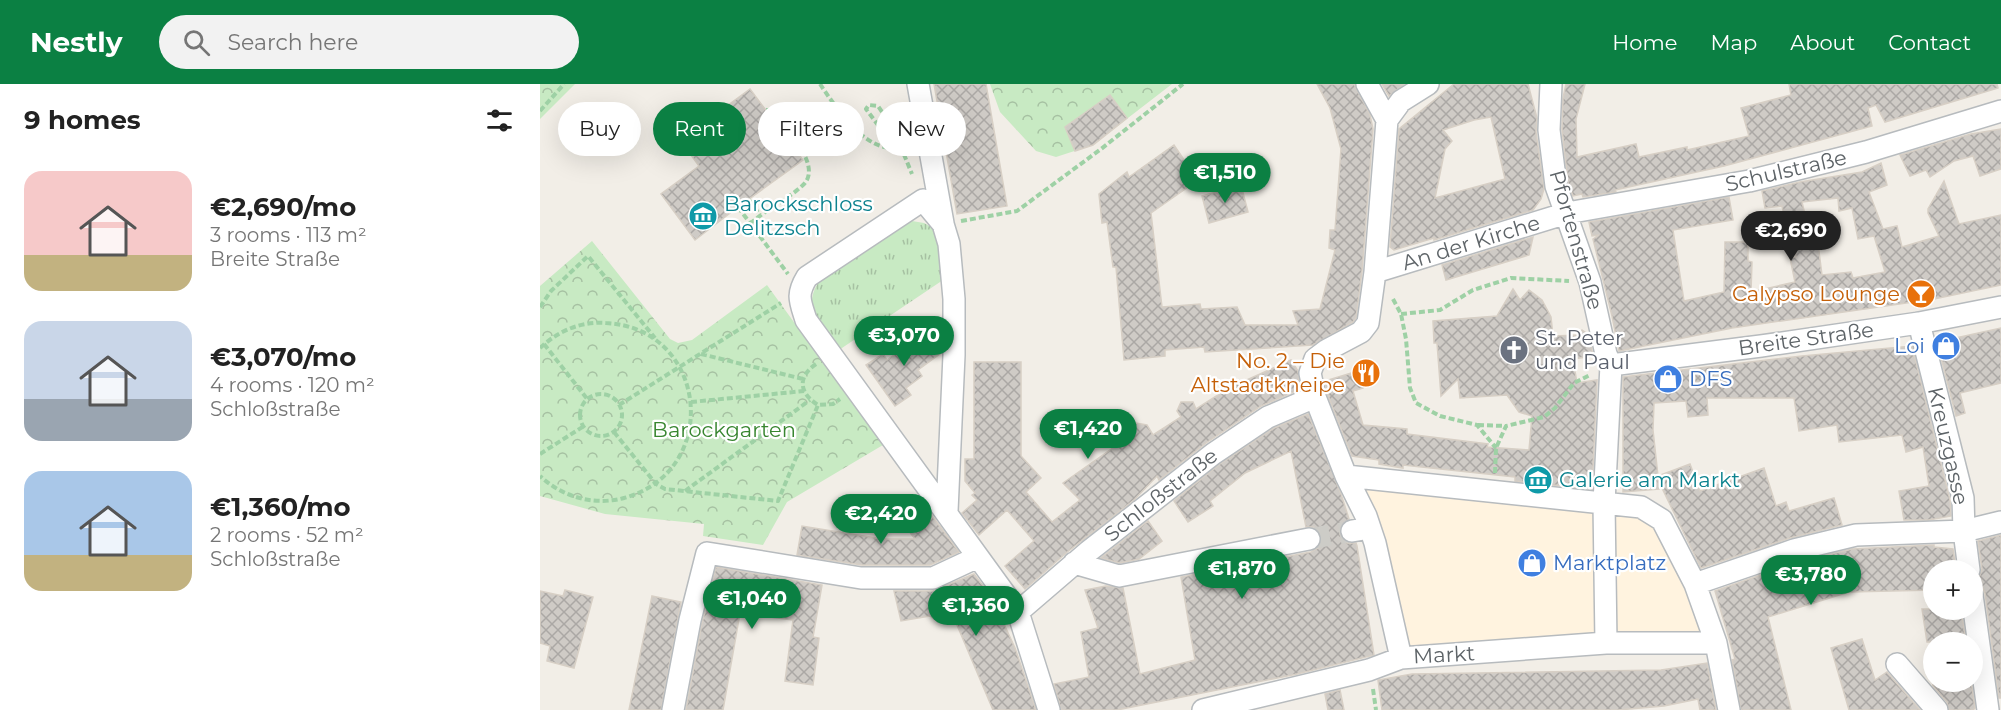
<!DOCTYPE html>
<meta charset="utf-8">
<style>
:root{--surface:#fff;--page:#f2f2f2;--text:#222;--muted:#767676;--accent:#0b8043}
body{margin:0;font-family:Montserrat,sans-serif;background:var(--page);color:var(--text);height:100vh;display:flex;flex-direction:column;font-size:22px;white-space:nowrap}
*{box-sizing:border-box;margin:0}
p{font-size:20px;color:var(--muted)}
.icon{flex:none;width:33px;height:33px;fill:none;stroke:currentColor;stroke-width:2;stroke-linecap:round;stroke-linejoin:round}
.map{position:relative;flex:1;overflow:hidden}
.details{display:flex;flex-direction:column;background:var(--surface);width:540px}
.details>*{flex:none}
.guide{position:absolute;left:18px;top:18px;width:570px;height:54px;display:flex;gap:12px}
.tools{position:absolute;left:1383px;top:476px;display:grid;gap:12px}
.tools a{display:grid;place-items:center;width:60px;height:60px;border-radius:50%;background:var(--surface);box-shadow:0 6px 24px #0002;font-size:30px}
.price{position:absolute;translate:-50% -51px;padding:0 14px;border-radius:21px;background:var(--accent);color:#fff;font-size:20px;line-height:39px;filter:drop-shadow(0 2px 3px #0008)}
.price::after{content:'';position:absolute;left:50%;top:36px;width:18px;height:14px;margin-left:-9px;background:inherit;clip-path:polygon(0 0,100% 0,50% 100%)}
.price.active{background:#222;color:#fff}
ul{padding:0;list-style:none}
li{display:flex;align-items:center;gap:18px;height:150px;padding:0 24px}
li span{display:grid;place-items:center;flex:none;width:168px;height:120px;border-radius:18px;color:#555}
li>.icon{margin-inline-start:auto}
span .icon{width:72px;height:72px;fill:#fffc;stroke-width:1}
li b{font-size:26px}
h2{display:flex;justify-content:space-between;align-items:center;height:72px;padding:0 24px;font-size:26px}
.chip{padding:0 21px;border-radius:27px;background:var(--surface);box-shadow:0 6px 24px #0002;font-size:21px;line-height:54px}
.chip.active{background:var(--accent);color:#fff}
header{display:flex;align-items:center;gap:36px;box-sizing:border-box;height:84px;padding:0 30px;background:var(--accent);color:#fff}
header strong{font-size:28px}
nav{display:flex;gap:33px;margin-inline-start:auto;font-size:21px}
.search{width:420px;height:54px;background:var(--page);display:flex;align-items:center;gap:15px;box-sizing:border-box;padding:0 21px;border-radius:33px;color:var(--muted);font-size:22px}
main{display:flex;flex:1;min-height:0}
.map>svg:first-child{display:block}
</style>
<header>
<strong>Nestly</strong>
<div class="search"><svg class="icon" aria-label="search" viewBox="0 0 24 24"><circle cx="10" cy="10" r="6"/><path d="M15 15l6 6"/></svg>Search here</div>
<nav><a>Home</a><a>Map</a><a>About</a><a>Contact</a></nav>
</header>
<main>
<section class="details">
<h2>9 homes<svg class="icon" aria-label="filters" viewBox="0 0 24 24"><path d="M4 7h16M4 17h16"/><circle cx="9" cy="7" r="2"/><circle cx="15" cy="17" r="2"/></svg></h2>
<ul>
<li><span style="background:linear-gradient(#f6c9c9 70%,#c2b280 0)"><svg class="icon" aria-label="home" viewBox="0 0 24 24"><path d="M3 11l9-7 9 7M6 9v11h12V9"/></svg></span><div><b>€2,690/mo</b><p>3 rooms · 113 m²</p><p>Breite Straße</p></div></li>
<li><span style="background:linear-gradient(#c9d6e8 65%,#9aa5b1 0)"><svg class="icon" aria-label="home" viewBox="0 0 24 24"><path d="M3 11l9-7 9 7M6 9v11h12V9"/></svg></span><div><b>€3,070/mo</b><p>4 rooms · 120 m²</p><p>Schloßstraße</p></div></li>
<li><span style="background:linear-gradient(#a9c7e8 70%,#c2b280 0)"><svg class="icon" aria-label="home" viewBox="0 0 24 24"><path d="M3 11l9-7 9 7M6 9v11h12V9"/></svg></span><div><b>€1,360/mo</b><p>2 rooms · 52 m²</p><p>Schloßstraße</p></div></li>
</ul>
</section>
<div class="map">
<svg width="1461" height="626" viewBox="0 0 1461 626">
<defs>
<pattern id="grass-tufts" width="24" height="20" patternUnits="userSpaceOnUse" patternTransform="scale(1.5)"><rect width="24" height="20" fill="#c8eac3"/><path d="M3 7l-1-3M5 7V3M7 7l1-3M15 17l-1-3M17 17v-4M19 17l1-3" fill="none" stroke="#a6c1a2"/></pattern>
<pattern id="forest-crowns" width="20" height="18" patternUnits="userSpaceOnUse" patternTransform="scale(1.5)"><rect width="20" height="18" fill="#c8eac3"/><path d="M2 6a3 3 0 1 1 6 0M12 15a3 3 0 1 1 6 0" fill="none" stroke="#a6c1a2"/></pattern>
<pattern id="building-cross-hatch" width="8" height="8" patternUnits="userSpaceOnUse" patternTransform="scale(1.5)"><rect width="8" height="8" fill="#cfcbc6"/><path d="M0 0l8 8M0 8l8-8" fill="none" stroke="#aba8a5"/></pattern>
</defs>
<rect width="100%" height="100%" fill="#f2eee7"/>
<path fill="#fff3df" d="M806,392L1122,436L1176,559L861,574Z"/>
<path fill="url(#grass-tufts)" d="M372,137L384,139L395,145L406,194L299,266C283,244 261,226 278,199L360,141Z"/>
<path fill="url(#forest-crowns)" d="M0,0H35L0,35Z
M450,0H632L553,61L516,73L496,67L460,28Z
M52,157L130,255L138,259L152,256L227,201L343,361L247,418L223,461L163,452L164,440L65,430L0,412V202Z"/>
<path fill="url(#building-cross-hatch)" stroke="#d7cfc5" stroke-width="1.5" fill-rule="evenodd" d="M394,0H446L467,122L417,130Z
M777,0H814L830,31L833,45L822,187L816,234L813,238L773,261L665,268L664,263L625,266V272L584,276L576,183H573L567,138L562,139L559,110L587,88L589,93L634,61L658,96L611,129L622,223L660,220L661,225L697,223L705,241H758L753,227L780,225L795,166L789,164L790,146H795L801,65L790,24Z
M842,0H864L849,12Z
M914,0H988L997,34L996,48L1004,105L1001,115L993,126L894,156V154L854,166L850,163L859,45ZM951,33L965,95L895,114L905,65L912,57L903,46L934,36Z
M1026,0H1045L1036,35L1037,73L1096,60L1099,73L1147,63V66L1209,52L1201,24L1251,11L1249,0H1457L1458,4L1345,38L1336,21L1328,24L1332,42L1184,82L1075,106L1076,108L1043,113L1042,110L1033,112L1028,99L1022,45L1023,14Z
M210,5L263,76L198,123L155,156L121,110L159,82L148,67L162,57L173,71L203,51L183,25Z
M570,11L587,34L553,61L535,67L525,43Z
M1461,45V85L1440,92L1433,72L1414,77L1390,93L1386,86L1370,92L1360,71L1431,50Z
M1341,79L1347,101L1329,108L1343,145L1357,142L1362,163L1399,152L1388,129V125L1404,97L1419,140L1461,131V201L1394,215L1192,244L1079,267L1072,232L1053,155L1059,151L1052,152L1049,138L1189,113L1193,136L1133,146L1144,217L1184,208L1185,158H1208V177L1212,178L1211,208L1255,198L1250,174L1256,173L1250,139L1246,140L1242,122L1225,124L1222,107L1260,98L1322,88ZM1298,114L1299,127L1312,124L1318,155L1334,152L1345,188L1313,194L1311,188L1282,191L1277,152H1270L1262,118Z
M701,101L708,128L669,139L662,112Z
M993,153L989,171L906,196L902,181Z
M973,205L980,216L989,206L1002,216L1011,233L1013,252L1039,251L1042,246L1049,251L1053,272L1033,275L1037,299L1057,296L1052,405L975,397V393L863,381V384L839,380V376L812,372L787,309L785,297L818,287L823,304L813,307L823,341L867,345V350L948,360L947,363L989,366L992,332L979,328L967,311L920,314L918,295L901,312L897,259H894L893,237L957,232Z
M1461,244V299L1420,309L1425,329L1416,332L1397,258Z
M383,250L388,257L395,252L401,261V269L378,286L382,292L366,304L371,311L355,322L326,281L343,270L347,276Z
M1372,262L1410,416L1411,432L1389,436H1364L1359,407L1389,402L1383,363L1366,368L1362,351L1299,358L1297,341L1259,347L1254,314H1167L1168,331L1148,333L1146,317L1114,319L1113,346L1118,392L1150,380L1160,407L1224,384L1236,422L1246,418L1249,427L1294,414L1302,441L1250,454L1161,484L1118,396L1119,405L1083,408V293L1262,272Z
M751,276L758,287L760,305L721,322L666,359L619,396L617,392L594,416L526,469L485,505L465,482L494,457L467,426L439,451L422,429L437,416L432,411L435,409L425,397V375H434V278H481V372L501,394L486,408L512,438L540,416L523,399L577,361L572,353L578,336L607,341L613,351L641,333L637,327L641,318H653L656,325L689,304Z
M768,330L801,410L809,435L800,442V450L802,455L807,459H816L817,462L834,571L757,590L577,626H521L514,600L549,593L541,548L558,544L545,506L566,502L583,504L600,590L655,576L641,493L771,468L778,464L781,459V452L779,447L774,443H766L751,367L705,389L670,417L673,422L648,438L634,417L680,380L734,344Z
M384,421L419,468L390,481H322L257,471L262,442L342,455H375L362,438Z
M608,437L622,457L599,475L580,479L561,474Z
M1461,451V614H1459L1445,509L1442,503L1432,498L1440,491L1442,485L1438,457Z
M1394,461V463L1413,465L1416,486H1394V506L1309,508L1228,533L1251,626H1201L1192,576L1195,575L1175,507L1258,478L1312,465Z
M176,483L282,501L273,553L279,554L273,601L245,597L253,536L200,529L183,626H146L162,539Z
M434,490L452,514L475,564L496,626H453L414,534L398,538L390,532L361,537L354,507H393Z
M25,506L53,513L34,584L7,577L10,562L0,559V507L23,512Z
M112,512L141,518L121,626H89Z
M1382,525H1421L1426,558H1387Z
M1322,555L1335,596L1347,588L1380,626H1309L1291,564Z
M1167,579L1176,626H1160L1158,615L1124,622L1078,626H842L838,596L872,590L1121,586Z
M1392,597H1431L1435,624L1433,626H1409L1407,618L1393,602Z
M800,606L804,626H788L785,610Z"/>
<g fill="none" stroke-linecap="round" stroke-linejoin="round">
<path stroke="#cdccc7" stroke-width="21" stroke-dasharray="21 10" stroke-linecap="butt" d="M769,455L812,447"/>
<g stroke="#b7bbbe" stroke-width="24">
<path id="minor" d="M378,0L403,139
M827,0L847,36L835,188L828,239L821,248L787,266L775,275L770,289L775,313L806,392L826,432L835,459L861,574
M1011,0L1009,46L1016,102L1050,198L1066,270L1071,281L1064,419L1066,559
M847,36L861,17L888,0
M835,188L1027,129L1209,97L1326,68L1461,27
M1379,239L1423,414L1424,447L1429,486
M1071,281L1221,262L1379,239L1461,223
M806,392L1101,423L1122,436L1155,500L1176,559L1189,626
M407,427L414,271V215L409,160L403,140L383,116L267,193C256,211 260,217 266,236L478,528L509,626
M812,447L830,444
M534,479L579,492L769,455
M1155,500L1254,466L1316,451L1424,447L1461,438
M1432,511L1448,626
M478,528L549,467L673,370L728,333L775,313
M1357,580L1397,626
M133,626L150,536L167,469L321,494H393L438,473
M663,626L829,586L861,574L1066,559H1176"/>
</g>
<path stroke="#9ed1a5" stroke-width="4" stroke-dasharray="6 3" stroke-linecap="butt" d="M280,0C295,22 321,62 350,64L353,61L326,25L329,21L338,22L353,44L372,90
M0,27L24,0
M209,116L220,131
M198,123L248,190
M421,137L477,127L561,65L643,0
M210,140C226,125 249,115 264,100C283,80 242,40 228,26H226
M853,215L861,230L866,255L870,304L876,319L900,332L937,341L956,364
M0,223L11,207L48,172L115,254
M861,230L900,226L933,206L971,194L1029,197
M4,260L48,316
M0,264C18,247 41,237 66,239C168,244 183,387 84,414C54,422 22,413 0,392
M161,270L263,295
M276,280C257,293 259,309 278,321L293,320L300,315
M40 331a21 21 0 1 1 42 0a21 21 0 1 1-42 0Z
M151,318L264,307
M79,321L241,219
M938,341L966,342
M74,348L116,400L125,405L238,417L278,321
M0,370L44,342
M955,389L956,364L966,342L1004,333L1015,324L1034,299L1050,291
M145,407L270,316
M833,605L836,626"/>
<use href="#minor" stroke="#fff" stroke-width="21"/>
</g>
<defs>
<g id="museum-disc" transform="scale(1.5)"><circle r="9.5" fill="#0f9aa8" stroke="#fff"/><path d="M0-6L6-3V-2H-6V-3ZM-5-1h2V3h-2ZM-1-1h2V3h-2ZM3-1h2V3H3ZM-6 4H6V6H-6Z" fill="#fff"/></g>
<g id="bar-disc" transform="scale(1.5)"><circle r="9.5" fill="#e8710a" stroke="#fff"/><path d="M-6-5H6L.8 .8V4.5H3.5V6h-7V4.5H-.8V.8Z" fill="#fff"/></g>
<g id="shop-disc" transform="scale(1.5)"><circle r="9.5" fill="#3f7fe0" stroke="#fff"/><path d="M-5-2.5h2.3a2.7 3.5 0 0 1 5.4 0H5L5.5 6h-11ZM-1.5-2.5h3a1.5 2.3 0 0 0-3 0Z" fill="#fff"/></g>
<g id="church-disc" transform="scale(1.5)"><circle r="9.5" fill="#6b7280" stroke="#fff"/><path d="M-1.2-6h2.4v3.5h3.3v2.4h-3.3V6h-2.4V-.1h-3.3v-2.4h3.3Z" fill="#fff"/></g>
<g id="restaurant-disc" transform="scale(1.5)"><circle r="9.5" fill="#e8710a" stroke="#fff"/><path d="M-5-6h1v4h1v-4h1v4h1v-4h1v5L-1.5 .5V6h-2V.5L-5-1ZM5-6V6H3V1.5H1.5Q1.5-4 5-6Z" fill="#fff"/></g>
</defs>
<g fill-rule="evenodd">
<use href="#museum-disc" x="163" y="132"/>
<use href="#bar-disc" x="1381" y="210"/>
<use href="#shop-disc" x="1406" y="262"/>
<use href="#church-disc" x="974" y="266"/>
<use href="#restaurant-disc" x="826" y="289"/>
<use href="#shop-disc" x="1128" y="295"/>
<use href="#museum-disc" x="998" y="396"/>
<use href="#shop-disc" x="992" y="479"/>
</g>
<g text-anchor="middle" stroke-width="4.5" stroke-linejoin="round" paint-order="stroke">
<g font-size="21" fill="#5e6468" stroke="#fff">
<text transform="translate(1246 87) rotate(-13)" y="7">Schulstraße</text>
<text transform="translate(1036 156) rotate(74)" y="7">Pfortenstraße</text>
<text transform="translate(931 159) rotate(-17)" y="7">An der Kirche</text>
<text transform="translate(1266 255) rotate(-8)" y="7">Breite Straße</text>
<text transform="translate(1408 362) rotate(77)" y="7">Kreuzgasse</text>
<text transform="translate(621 411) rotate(-38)" y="7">Schloßstraße</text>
<text transform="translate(904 571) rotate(-3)" y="7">Markt</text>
</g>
<g font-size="21" fill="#0d838f" stroke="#fff" text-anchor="start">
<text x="184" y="127">Barockschloss<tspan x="184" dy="24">Delitzsch</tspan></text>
<text x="1019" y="403">Galerie am Markt</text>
</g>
<g font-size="21" fill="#c56008" stroke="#fff" text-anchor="end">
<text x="1360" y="217">Calypso Lounge</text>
<text x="805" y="284">No. 2 – Die<tspan x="805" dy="24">Altstadtkneipe</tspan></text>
</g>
<g font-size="21" fill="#5b616d" stroke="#fff" text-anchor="start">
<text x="995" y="261">St. Peter<tspan x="995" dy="24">und Paul</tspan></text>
</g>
<g font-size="21" fill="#366cbe" stroke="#fff" text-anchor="start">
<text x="1385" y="269" text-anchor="end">Loi</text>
<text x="1149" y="302">DFS</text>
<text x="1013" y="486">Marktplatz</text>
</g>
<g font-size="21" fill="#388630" stroke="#fff">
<text x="184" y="353">Barockgarten</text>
</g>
</g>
</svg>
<div class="tools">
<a>+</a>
<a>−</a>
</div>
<b class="price" style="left:685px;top:120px">€1,510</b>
<b class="price active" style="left:1251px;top:178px">€2,690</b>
<b class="price" style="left:364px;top:283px">€3,070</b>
<b class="price" style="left:548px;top:376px">€1,420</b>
<b class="price" style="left:341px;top:461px">€2,420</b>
<b class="price" style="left:702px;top:516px">€1,870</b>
<b class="price" style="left:1271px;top:522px">€3,780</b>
<b class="price" style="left:212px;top:546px">€1,040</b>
<b class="price" style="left:436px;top:553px">€1,360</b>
<div class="guide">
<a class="chip">Buy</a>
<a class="chip active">Rent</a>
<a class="chip">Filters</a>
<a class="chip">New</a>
</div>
</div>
</main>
